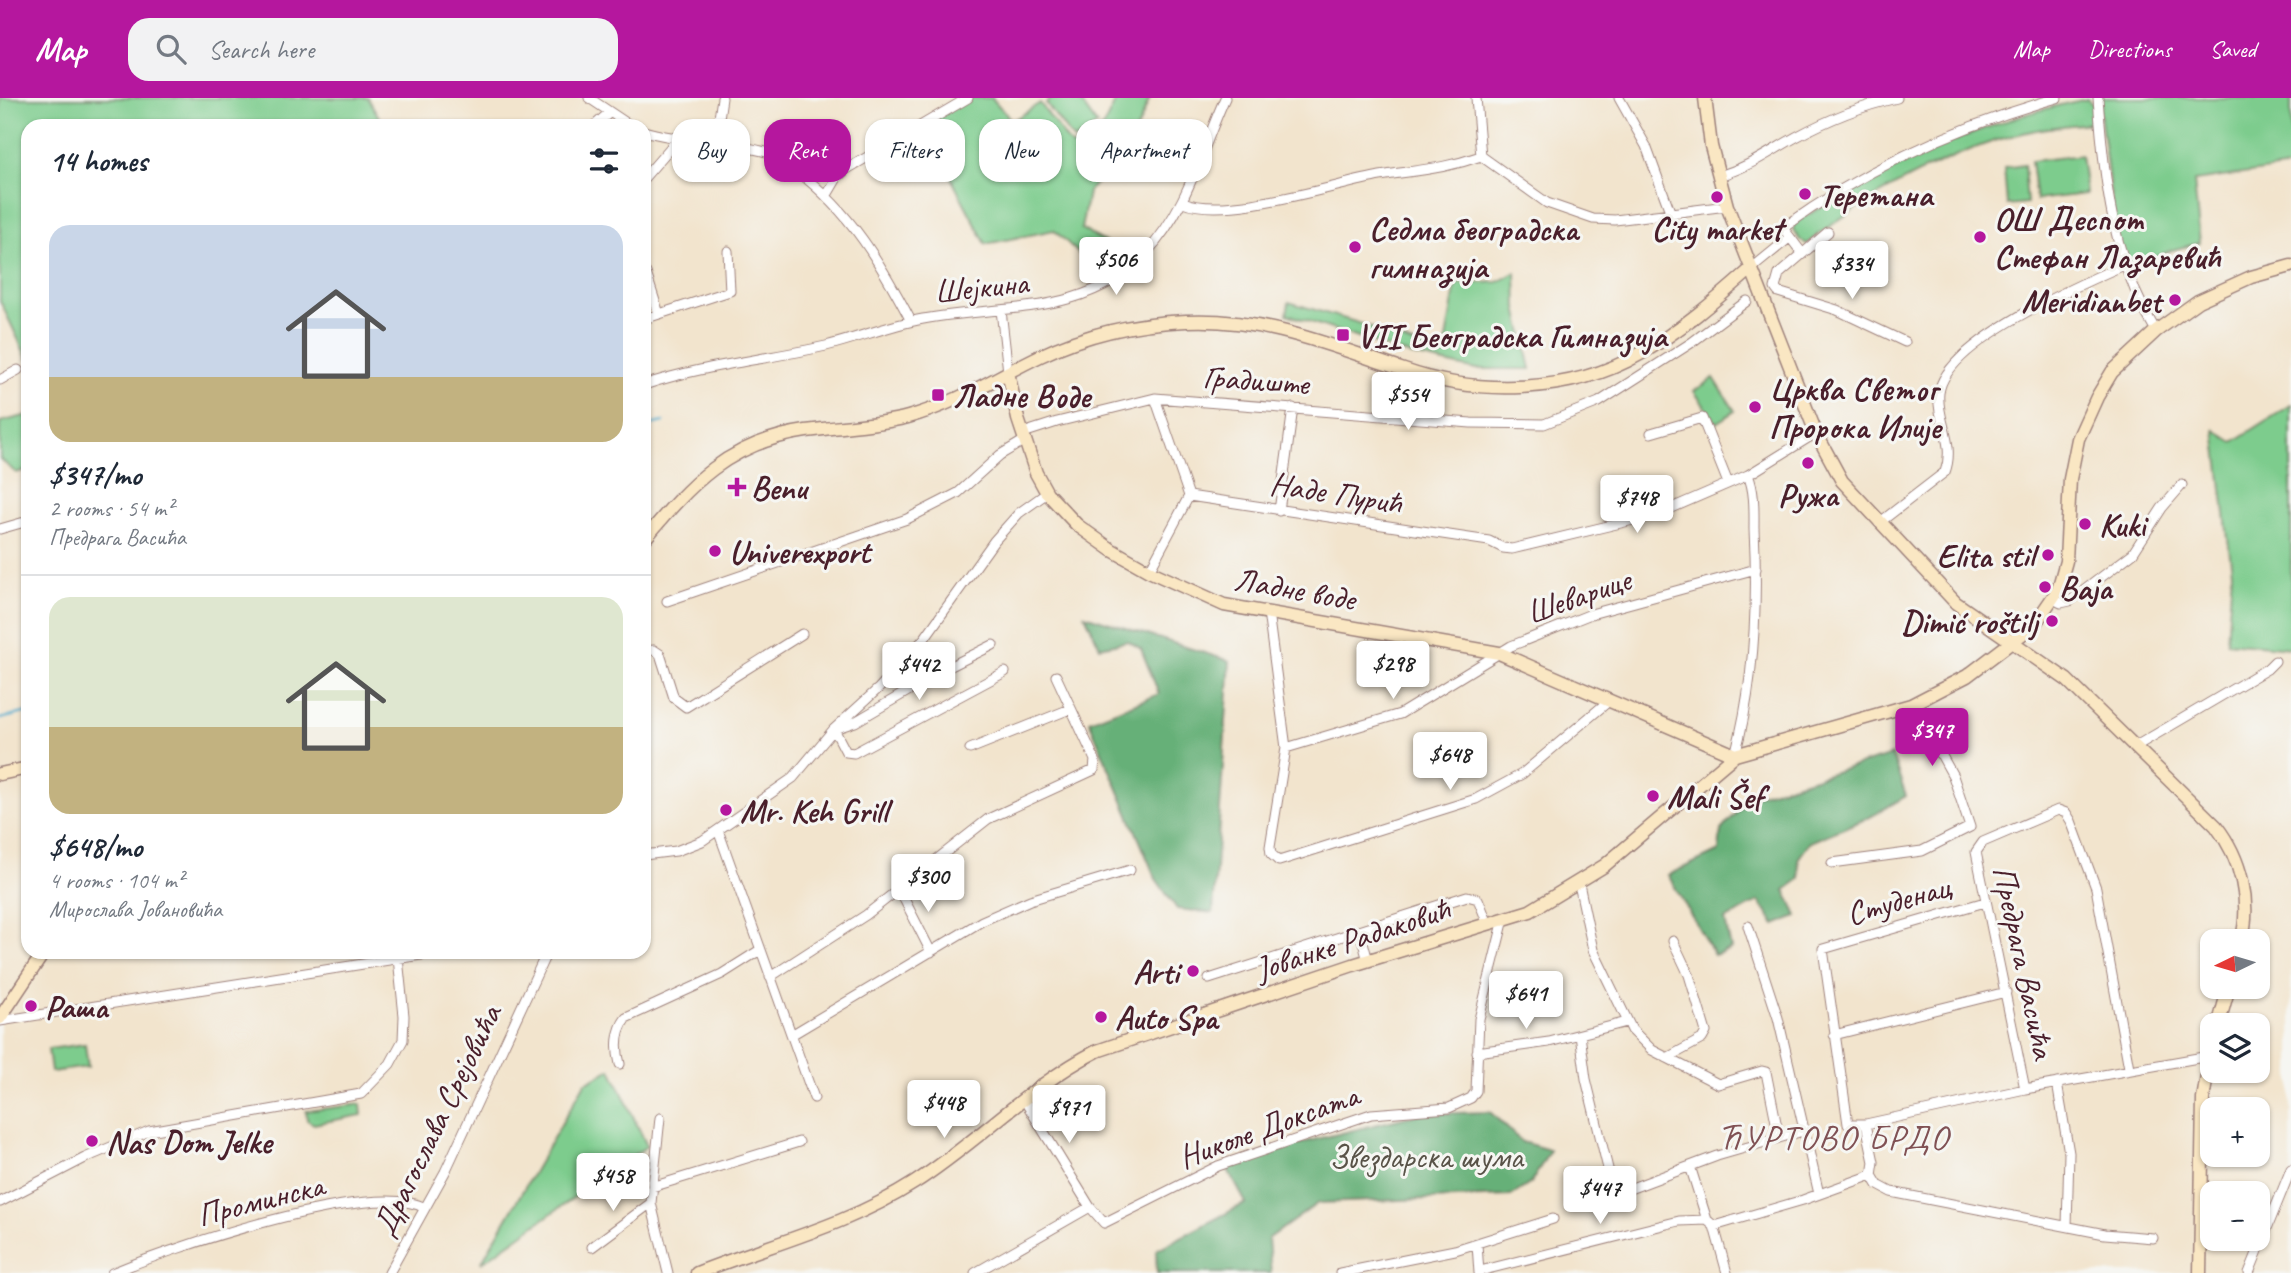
<!DOCTYPE html>
<meta charset="utf-8">
<style>
:root{--surface:#fff;--page:#f2f2f3;--text:#1f2937;--muted:#747a83;--line:#e0e1e3;--accent:#b5179e}
body{margin:0;font-family:Caveat,sans-serif;background:var(--page);color:var(--text);height:100vh;display:flex;flex-direction:column;font-size:26px;white-space:nowrap}
*{box-sizing:border-box;margin:0}
p{font-size:23px;color:var(--muted)}
.icon{flex:none;width:38px;height:38px;fill:none;stroke:currentColor;stroke-width:2;stroke-linecap:round;stroke-linejoin:round}
.map{position:relative;flex:1;overflow:hidden}
.sheet{position:absolute;left:21px;top:21px;width:630px;height:840px;display:flex;flex-direction:column;background:var(--surface);border-radius:21px;box-shadow:0 2px 5px #0004}
.sheet>*{flex:none}
.banner{position:absolute;left:672px;top:21px;width:665px;height:63px;display:flex;gap:14px}
.needle{width:46px;rotate:265deg}
.fabs{position:absolute;left:2200px;top:831px;display:grid;gap:14px}
.fabs a{display:grid;place-items:center;width:70px;height:70px;border-radius:14px;background:var(--surface);box-shadow:0 2px 5px #0004;font-size:35px}
.price{position:absolute;translate:-50% -60px;padding:0 16px;border-radius:7px;background:#fff;color:#222;font-size:23px;line-height:46px;filter:drop-shadow(0 2px 4px #0008)}
.price::after{content:'';position:absolute;left:50%;top:42px;width:21px;height:16px;margin-left:-10px;background:inherit;clip-path:polygon(0 0,100% 0,50% 100%)}
.price.active{background:var(--accent);color:#fff}
ul{padding:0;list-style:none}
li{display:grid;align-content:center;gap:14px;height:371px;padding:0 28px}
li+li{border-top:2px solid var(--line)}
li span{display:grid;place-items:center;height:217px;border-radius:21px;color:#555}
li>.icon{margin-inline-start:auto}
span .icon{width:126px;height:126px;fill:#fffc;stroke-width:1}
li b{font-size:30px}
h2{display:flex;justify-content:space-between;align-items:center;height:84px;padding:0 28px;font-size:30px}
.chip{padding:0 24px;border-radius:21px;background:var(--surface);box-shadow:0 2px 5px #0004;font-size:24px;line-height:63px}
.chip.active{background:var(--accent);color:#fff}
header{display:flex;align-items:center;gap:42px;box-sizing:border-box;height:98px;padding:0 35px;background:var(--accent);color:#fff}
header strong{font-size:33px}
nav{display:flex;gap:38px;margin-inline-start:auto;font-size:24px}
.search{width:490px;height:63px;background:var(--page);display:flex;align-items:center;gap:18px;box-sizing:border-box;padding:0 24px;border-radius:21px;color:var(--muted);font-size:26px}
.map>svg:first-child{display:block}
</style>
<header>
<strong>Map</strong>
<div class="search"><svg class="icon" aria-label="search" viewBox="0 0 24 24"><circle cx="10" cy="10" r="6"/><path d="M15 15l6 6"/></svg>Search here</div>
<nav><a>Map</a><a>Directions</a><a>Saved</a></nav>
</header>
<div class="map">
<svg width="2291" height="1175" viewBox="0 0 2291 1175">
<rect width="100%" height="100%" fill="#f6f6f2"/>
<filter id="ink" filterUnits="userSpaceOnUse"><feTurbulence type="fractalNoise" baseFrequency=".0143" numOctaves="2"/><feDisplacementMap in="SourceGraphic" scale="14" xChannelSelector="R" yChannelSelector="G"/><feConvolveMatrix kernelMatrix="1 2 1 2 8 2 1 2 1" color-interpolation-filters="sRGB"/></filter>
<filter id="wash" filterUnits="userSpaceOnUse"><feTurbulence type="fractalNoise" baseFrequency=".00686" numOctaves="4" result="noise"/><feDisplacementMap in="SourceGraphic" scale="28" xChannelSelector="R" yChannelSelector="G"/><feGaussianBlur stdDeviation="1.57" result="paint"/><feColorMatrix in="noise" values="0 0 0 0 0 0 0 0 0 0 0 0 0 0 0 0 0 1.4 0 .05"/><feComposite in="paint" operator="in"/></filter>
<g filter="url(#wash)">
<rect width="100%" height="100%" fill="#f2e4cd"/>
<path fill="#7dcc8d" stroke="#64765c" stroke-width="2" d="M0,0H368L384,28H28V262L0,203Z
M968,0H992L1012,23L1040,5L1072,49L1103,29L1117,0H1150L1130,48L1088,94L1081,131L1139,163L1110,185L1054,132L986,146L923,27Z
M1053,0H1078L1097,27L1074,43L1046,5Z
M2098,0H2291V69L2194,83L2200,145L2172,152L2126,172L2116,138Z
M2087,1L2095,9L2096,21L2092,25C2069,27 2046,29 2023,35C1955,51 1861,101 1807,146L1800,142L1793,131L1795,124C1888,71 1981,22 2087,1Z
M2081,57L2086,96L2036,102L2031,63Z
M2024,67L2027,105L2007,107L2004,70Z
M1516,174L1517,210L1531,271H1472L1409,257L1287,216L1289,204L1362,226L1443,258L1456,186L1498,184Z
M1714,280L1735,313L1716,325L1694,293Z
M2291,307V550L2227,544L2232,474L2215,332L2233,344Z
M28,317V372L16,375L0,361V324Z
M85,946L88,969L51,974L48,951Z
M611,971L647,1048L481,1165L585,985Z
M361,1006L362,1017L314,1026L307,1022L306,1013Z"/>
<path fill="#66b078" stroke="#586852" stroke-width="2" d="M1085,517L1230,563L1213,815L1177,811L1156,781L1089,623L1159,596L1141,551L1128,543L1100,549Z
M1892,657L1906,698L1870,719L1810,744L1798,761L1800,781L1785,792L1797,818L1775,827L1759,803L1725,822L1731,851L1714,857L1668,777L1719,753L1721,732L1751,699Z
M1490,1014L1522,1044L1550,1052L1531,1085L1511,1098L1318,1105L1268,1141L1271,1175H1157L1156,1152L1246,1105L1227,1070L1305,1044L1419,1016Z"/>
<g fill="none" stroke-linecap="round" stroke-linejoin="round">
<path stroke="#4faccd" stroke-width="2.5" d="M644,328L664,324
M0,621L28,614"/>
</g>
</g>
<g filter="url(#ink)">
<g fill="none" stroke-linecap="round" stroke-linejoin="round">
<g stroke="#9e827c" stroke-width="11">
<path id="street" d="M589,0L631,28
M1476,0L1481,58
M1619,0L1646,48L1671,116
M2098,0C2104,82 2112,161 2156,233
M594,28L609,15
M644,33C685,45 726,43 766,54C778,58 789,67 798,74C851,114 881,166 911,223
M715,47L722,0
M1481,58L1547,105L1593,121L1615,122L1727,108
M1718,78C1748,70 1769,54 1796,39C1829,21 1861,8 1897,0
M644,80L677,42
M827,97L837,80L847,71L968,0
M1183,104C1226,122 1332,87 1380,78C1418,72 1444,71 1481,58
M1828,134L1779,176L1775,190L1778,194L1837,212L1905,244
M1802,155L1783,130C1867,69 1958,28 2057,0
M1751,171L1789,140
M646,175L659,216
M1001,212L1008,274
M644,221L730,193L728,153
M0,282L18,272
M644,287C703,267 765,262 826,248C858,240 890,227 923,221C1002,206 1086,220 1146,155C1187,112 1201,53 1225,0
M1023,335L1057,324L1155,300L1471,325L1544,326L1599,304L1691,245L1747,203
M1651,335L1702,320L1728,385
M1189,398L1489,443L1503,450L1512,451L1658,416L1748,377L1816,335
M1279,413L1293,310
M1879,425L1945,374C1956,345 1936,321 1939,295C1945,245 2080,186 2124,167
M0,431L28,423
M1149,473L1189,398L1155,300
M2053,501L2061,505L2070,503L2133,455L2162,410L2182,387
M667,503L907,421L958,395L1000,357L1025,342
M1268,514L1286,650L1270,749L1271,756L1279,763L1476,701L1522,676L1610,602
M993,547L949,569L855,624L834,631L846,654L854,655L1005,574
M644,553L654,552L660,556L674,600L686,609L802,536
M2136,648L2267,571L2275,563
M1286,650L1400,616L1511,548L1591,516L1756,471
M970,651L1070,611
M1735,657C1755,583 1758,507 1754,431C1754,414 1755,393 1748,377
M718,732L814,1000
M644,757L676,753L702,743L793,680L834,631L879,590L924,541L994,443L1019,415L1047,395
M1832,765L1922,753L1970,729L1953,678L1942,658L1927,644L1911,607
M1579,786L1593,852L1632,932L1652,952L1718,986L1762,973L1766,974L1779,1039
M899,791L931,854
M1985,804L1823,851L1848,1026H1866L2025,991L2209,958
M1748,828L1778,920L1819,1096
M1360,833L1368,863
M770,879L866,817L988,721L1094,672L1095,662L1056,578
M1209,881L1467,798L1478,801L1488,826
M0,923L440,854
M793,936L982,823L1030,802L1130,772
M1580,937L1586,981L1612,1087
M1834,937L2006,894
M1477,954L1549,944L1627,924
M1667,960L1702,941L1706,934L1689,877L1673,843
M620,966C616,951 616,933 626,920L722,876L760,852
M2057,985L2069,1055L2067,1128
M2025,991L1976,754L1983,744L2058,712L2066,715L2071,723L2096,790L2129,970
M1023,1000L1090,1109
M660,1020L651,1105L668,1175
M1866,1026L1874,1064L1872,1077
M1690,1068L1707,1122
M1872,1077L1878,1087L1891,1094L2105,1136L2153,1140
M652,1089L799,1044
M1616,1096L1717,1058L1803,1033
M0,1104L85,1060L149,1033L361,996L390,966L403,942L404,918L398,860
M1714,1128L1803,1102L1872,1077
M1714,1128L1727,1175
M1477,1146L1479,1175
M592,1149L651,1105
M1480,1173L1679,1123L1707,1122L1714,1128
M112,1175C168,1151 373,1081 425,1110
M389,1175L445,1074L547,854
M975,1175L1090,1109L1104,1125L1218,1068L1371,1016L1449,1010L1471,1000L1476,993L1479,921L1504,821
M1340,1175L1455,1152L1553,1121
M2249,1175L2291,1071"/>
</g>
<g stroke="#9e827c" stroke-width="15">
<path id="secondary" d="M1705,0L1711,48L1727,108L1816,335L1842,383L1956,505L2067,582L2216,728C2241,760 2252,804 2241,844
M1008,274L1018,321L1036,375L1047,395L1077,427L1112,452L1149,473L1224,507L1499,555L1735,657
M644,442C690,386 729,344 806,333C840,328 874,328 908,319C956,306 996,279 1040,258C1086,236 1136,225 1186,223C1264,219 1332,248 1404,272C1478,298 1571,296 1640,256C1680,233 1716,202 1751,171
M0,676L28,670
M0,920L44,854
M2218,928L2229,889
M697,1175C770,1146 847,1128 914,1085C978,1044 1029,988 1097,953L1353,867L1530,813L1604,768L1735,657L1911,607L1967,578L2034,527L2058,492L2066,463L2070,381L2078,341L2097,299L2112,274L2156,233L2198,203L2251,179L2291,168
M2200,1175L2203,1001L2212,948"/>
</g>
<use href="#street" stroke="#fff" stroke-width="9"/>
<use href="#secondary" stroke="#fae7c3" stroke-width="12"/>
</g>
</g>
<g fill="#b5179e" stroke="#f6f6f2" stroke-width="2.5">
<circle cx="1805" cy="96" r="7"/>
<circle cx="1717" cy="99" r="7"/>
<circle cx="1980" cy="139" r="7"/>
<circle cx="1355" cy="149" r="7"/>
<circle cx="2175" cy="202" r="7"/>
<rect x="1336" y="230" width="14" height="14" rx="3.5"/>
<rect x="931" y="290" width="14" height="14" rx="3.5"/>
<circle cx="1755" cy="309" r="7"/>
<circle cx="1808" cy="365" r="7"/>
<path d="M733.5 378.5h7v7h7v7h-7v7h-7v-7h-7v-7h7z"/>
<circle cx="2085" cy="426" r="7"/>
<circle cx="715" cy="453" r="7"/>
<circle cx="2048" cy="457" r="7"/>
<circle cx="2045" cy="489" r="7"/>
<circle cx="2052" cy="523" r="7"/>
<circle cx="1653" cy="698" r="7"/>
<circle cx="726" cy="712" r="7"/>
<circle cx="1193" cy="873" r="7"/>
<circle cx="31" cy="908" r="7"/>
<circle cx="1101" cy="919" r="7"/>
<circle cx="92" cy="1043" r="7"/>
</g>
<g text-anchor="middle" stroke-width="6" stroke-linejoin="round" paint-order="stroke">
<g font-size="33" font-weight="bold" fill="#4a1f2b" stroke="#f6f6f2" text-anchor="start">
<text x="1819" y="108">Теретана</text>
<text x="1994" y="132">ОШ Деспот<tspan x="1994" dy="38">Стефан Лазаревић</tspan></text>
<text x="1369" y="142">Седма београдска<tspan x="1369" dy="38">гимназија</tspan></text>
<text x="1717" y="142" text-anchor="middle">City market</text>
<text x="2161" y="214" text-anchor="end">Meridianbet</text>
<text x="1357" y="249">VII Београдска Гимназија</text>
<text x="1769" y="302">Црква Светог<tspan x="1769" dy="38">Пророка Илије</tspan></text>
<text x="952" y="309">Ладне Воде</text>
<text x="751" y="401">Benu</text>
<text x="1808" y="408" text-anchor="middle">Ружа</text>
<text x="2099" y="438">Kuki</text>
<text x="729" y="465">Univerexport</text>
<text x="2034" y="469" text-anchor="end">Elita stil</text>
<text x="2059" y="501">Baja</text>
<text x="2038" y="535" text-anchor="end">Dimić roštilj</text>
<text x="1667" y="710">Mali Šef</text>
<text x="740" y="724">Mr. Keh Grill</text>
<text x="1179" y="885" text-anchor="end">Arti</text>
<text x="45" y="920">Раша</text>
<text x="1115" y="931">Auto Spa</text>
<text x="106" y="1055">Nas Dom Jelke</text>
</g>
<g font-size="33" fill="#4a1f2b" stroke="#f6f6f2">
<text transform="translate(981 188) rotate(-6)" y="12">Шејкина</text>
<text transform="translate(1256 281) rotate(4)" y="12">Градиште</text>
<text transform="translate(1336 394) rotate(9)" y="12">Наде Пурић</text>
<text transform="translate(1295 490) rotate(10)" y="12">Ладне воде</text>
<text transform="translate(1578 497) rotate(-19)" y="12">Шеварице</text>
<text transform="translate(1898 801) rotate(-16)" y="12">Студенац</text>
<text transform="translate(1352 840) rotate(-18)" y="12">Јованке Радаковић</text>
<text transform="translate(2025 864) rotate(78)" y="12">Предрага Васића</text>
<text transform="translate(436 1022) rotate(-64)" y="12">Драгослава Срејовића</text>
<text transform="translate(1268 1027) rotate(-20)" y="12">Николе Доксата</text>
<text transform="translate(260 1101) rotate(-14)" y="12">Проминска</text>
</g>
<g font-size="33" fill="#595348" stroke="#f6f6f2">
<text x="1426" y="1070">Звездарска шума</text>
</g>
<g font-size="35" letter-spacing="2" fill="#805154" stroke="#f6f6f2">
<text x="1833" y="1051">ЋУРТОВО БРДО</text>
</g>
</g>
</svg>
<div class="fabs">
<a><svg class="needle" viewBox="-14 -14 28 28"><path d="M0-13l5 13h-10z" fill="#e53935"/><path d="M0 13l5-13h-10z" fill="#747a83"/></svg></a>
<a><svg class="icon" aria-label="layers" viewBox="0 0 24 24"><path d="M12 4l9 5-9 5-9-5zM3 14l9 5 9-5"/></svg></a>
<a>+</a>
<a>−</a>
</div>
<b class="price" style="left:1116px;top:199px">$506</b>
<b class="price" style="left:1852px;top:203px">$334</b>
<b class="price" style="left:1408px;top:334px">$554</b>
<b class="price" style="left:1637px;top:437px">$748</b>
<b class="price" style="left:1393px;top:603px">$298</b>
<b class="price" style="left:919px;top:604px">$442</b>
<b class="price active" style="left:1932px;top:670px">$347</b>
<b class="price" style="left:1450px;top:694px">$648</b>
<b class="price" style="left:928px;top:816px">$300</b>
<b class="price" style="left:1526px;top:933px">$641</b>
<b class="price" style="left:944px;top:1042px">$448</b>
<b class="price" style="left:1069px;top:1047px">$971</b>
<b class="price" style="left:613px;top:1115px">$458</b>
<b class="price" style="left:1600px;top:1128px">$447</b>
<div class="banner">
<a class="chip">Buy</a>
<a class="chip active">Rent</a>
<a class="chip">Filters</a>
<a class="chip">New</a>
<a class="chip">Apartment</a>
</div>
<section class="sheet">
<h2>14 homes<svg class="icon" aria-label="filters" viewBox="0 0 24 24"><path d="M4 7h16M4 17h16"/><circle cx="9" cy="7" r="2"/><circle cx="15" cy="17" r="2"/></svg></h2>
<ul>
<li><span style="background:linear-gradient(#c9d6e8 70%,#c2b280 0)"><svg class="icon" aria-label="home" viewBox="0 0 24 24"><path d="M3 11l9-7 9 7M6 9v11h12V9"/></svg></span><div><b>$347/mo</b><p>2 rooms · 54 m²</p><p>Предрага Васића</p></div></li>
<li><span style="background:linear-gradient(#dfe7d0 60%,#c2b280 0)"><svg class="icon" aria-label="home" viewBox="0 0 24 24"><path d="M3 11l9-7 9 7M6 9v11h12V9"/></svg></span><div><b>$648/mo</b><p>4 rooms · 104 m²</p><p>Мирослава Јовановића</p></div></li>
</ul>
</section>
</div>
